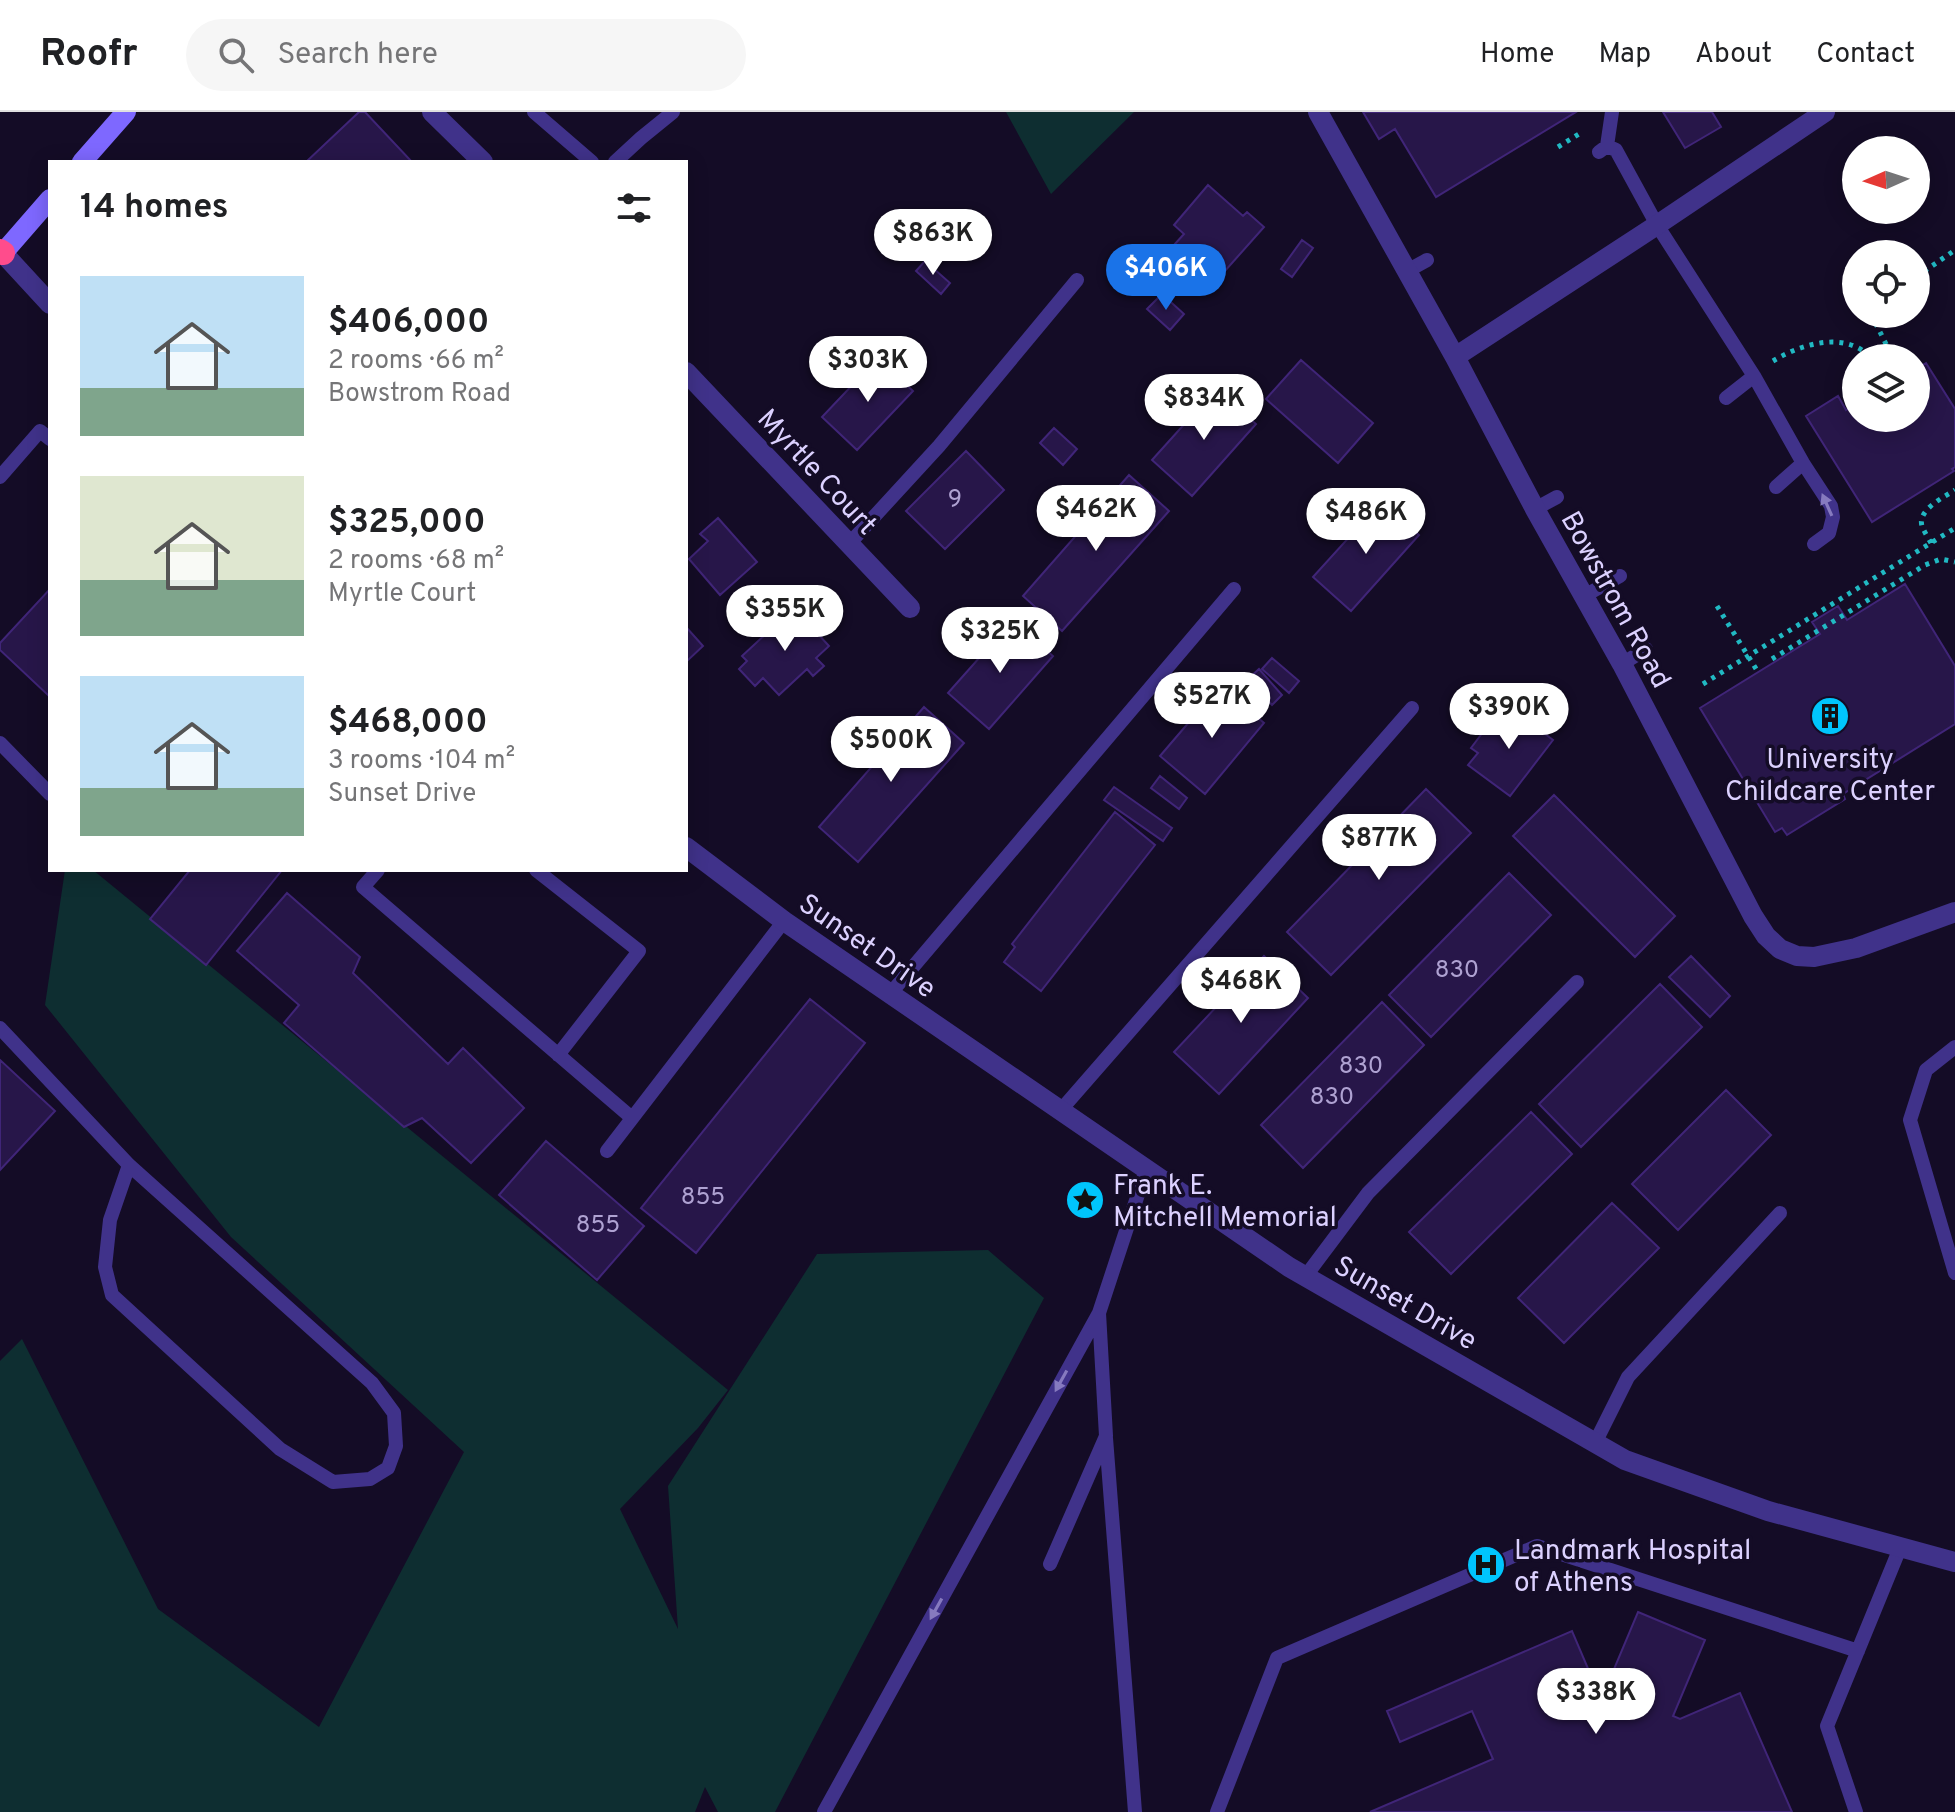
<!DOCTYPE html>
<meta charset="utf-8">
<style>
:root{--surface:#fff;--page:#f6f6f6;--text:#202124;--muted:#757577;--line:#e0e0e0;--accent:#1a73e8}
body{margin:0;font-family:Overpass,sans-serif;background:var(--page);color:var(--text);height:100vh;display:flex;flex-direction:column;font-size:30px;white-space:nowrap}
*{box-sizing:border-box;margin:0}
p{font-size:26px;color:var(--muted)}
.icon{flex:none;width:44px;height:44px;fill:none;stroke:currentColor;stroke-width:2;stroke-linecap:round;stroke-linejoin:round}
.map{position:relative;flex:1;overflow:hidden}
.panel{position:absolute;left:48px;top:48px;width:640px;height:712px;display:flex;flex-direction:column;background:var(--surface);border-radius:0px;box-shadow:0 4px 20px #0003}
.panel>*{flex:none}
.needle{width:52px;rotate:267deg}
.controls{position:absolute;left:1842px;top:24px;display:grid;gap:16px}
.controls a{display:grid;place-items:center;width:88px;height:88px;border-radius:50%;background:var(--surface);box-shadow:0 4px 20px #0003;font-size:40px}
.price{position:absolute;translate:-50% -68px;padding:0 18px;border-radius:28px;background:#fff;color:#222;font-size:26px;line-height:52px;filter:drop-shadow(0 2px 4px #0008)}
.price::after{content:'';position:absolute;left:50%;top:48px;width:24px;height:18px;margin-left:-12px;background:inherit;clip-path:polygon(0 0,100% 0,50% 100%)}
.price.selected{background:var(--accent);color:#fff}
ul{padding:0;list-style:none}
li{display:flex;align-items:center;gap:24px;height:200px;padding:0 32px}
li span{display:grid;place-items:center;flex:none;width:224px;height:160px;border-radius:0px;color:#555}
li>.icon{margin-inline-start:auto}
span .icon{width:96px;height:96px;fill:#fffc;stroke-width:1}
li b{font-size:34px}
h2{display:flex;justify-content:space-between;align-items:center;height:96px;padding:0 32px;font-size:34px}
header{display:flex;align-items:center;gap:48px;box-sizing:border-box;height:112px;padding:0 40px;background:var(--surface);border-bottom:2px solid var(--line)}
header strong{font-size:38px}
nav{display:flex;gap:44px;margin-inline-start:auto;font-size:28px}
.search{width:560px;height:72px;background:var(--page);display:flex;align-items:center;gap:20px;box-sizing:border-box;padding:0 28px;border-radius:44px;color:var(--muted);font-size:30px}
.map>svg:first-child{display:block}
</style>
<header>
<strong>Roofr</strong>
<div class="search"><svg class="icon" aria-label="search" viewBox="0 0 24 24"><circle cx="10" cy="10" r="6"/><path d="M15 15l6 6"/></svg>Search here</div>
<nav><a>Home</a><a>Map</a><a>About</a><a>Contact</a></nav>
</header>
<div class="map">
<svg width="1955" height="1700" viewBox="0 0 1955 1700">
<rect width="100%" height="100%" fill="#140c26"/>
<path fill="#0e2e31" d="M1006,0H1134L1051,82Z
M65,758H93L728,1278L698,1316L620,1397L678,1517L668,1374L817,1142L988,1138L1044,1186L775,1700H718L705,1675L695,1700H0V1249L22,1227L158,1497L319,1615L464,1340L231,1125L45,893Z"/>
<path fill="#271649" stroke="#402578" stroke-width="2" d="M359,0H365L412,50H306Z
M1363,0H1576L1436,85L1395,17L1379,27Z
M1663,0H1712L1721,15L1685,36Z
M1208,73L1243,104L1247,100L1264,115L1224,160L1210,147L1192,167L1165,143L1184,122L1174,113Z
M1302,128L1313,136L1292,165L1281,157Z
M925,149L950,171L941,182L916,159Z
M1162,182L1184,202L1170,218L1147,197Z
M878,246L913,279L857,338L822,305Z
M1301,248L1373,311L1338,351L1266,287Z
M1926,251L1955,297V355L1952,357L1954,359L1872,410L1806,304L1838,284L1846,298L1856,291V306H1916V257Z
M1216,277L1256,312L1192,384L1152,348Z
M1054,316L1077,337L1063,353L1040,331Z
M966,339L1004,378L945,437L906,399Z
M1129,363L1169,399L1062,519L1023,484Z
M1382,389L1419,423L1351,499L1313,465Z
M718,406L757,450L720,483L689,447L708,429L700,422Z
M1905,472L1955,554V612L1843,682L1845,687L1787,723L1782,716L1775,720L1700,596L1820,522L1812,510L1838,494L1847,508Z
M50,477V585L0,538V531Z
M794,496L829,534L816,546L824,554L813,564L807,557L779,583L763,566L755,574L739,557L747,549L742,544Z
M1012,509L1053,544L989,617L948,581Z
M686,515L703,534L686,550Z
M1272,546L1299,569L1289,581L1262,557Z
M1259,557L1282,583L1272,593L1248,567Z
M1220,574L1264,611L1205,682L1160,644Z
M924,595L964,631L858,750L819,715Z
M1511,596L1553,628L1510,684L1468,653L1478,641L1471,636L1496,603L1502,608Z
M1160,664L1187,686L1179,697L1151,676Z
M1114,675L1172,716L1163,729L1104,688Z
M1426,677L1471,721L1331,863L1287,820Z
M1554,683L1675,804L1635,845L1513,724Z
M1115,700L1155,733L1041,879L1004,850L1015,835L1012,832Z
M190,758H282L206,853L150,807Z
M1509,761L1551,803L1431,925L1389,883Z
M287,781L360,845L353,861L448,952L463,936L524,996L471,1051L422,1006L404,1015L284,911L299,893L237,839Z
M1264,844L1308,886L1219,982L1174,940Z
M1691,844L1730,884L1710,905L1669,865Z
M1660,872L1702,915L1581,1035L1539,992Z
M810,887L865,931L696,1141L641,1096Z
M1382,890L1424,933L1303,1056L1261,1013Z
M0,948L55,999L0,1058Z
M1726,978L1771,1023L1678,1118L1632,1072Z
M1531,1000L1572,1042L1451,1162L1409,1120Z
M546,1029L644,1114L597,1168L499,1083Z
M1612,1091L1659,1136L1564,1231L1518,1186Z
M1638,1500L1705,1528L1673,1604L1680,1607L1740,1581L1792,1700H1370L1493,1647L1472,1599L1400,1630L1387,1599L1572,1519L1598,1580L1604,1581Z"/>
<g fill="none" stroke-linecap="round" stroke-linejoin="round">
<path stroke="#21b9c3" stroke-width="5" stroke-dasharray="4 6" stroke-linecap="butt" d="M1558,35L1579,22
M1916,165L1955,138
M1871,202L1893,246
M1773,249C1796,235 1830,223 1856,235C1862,237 1867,243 1873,246
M1931,431C1928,426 1924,419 1922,414C1917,398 1944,385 1955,378
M1717,494L1758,560
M1772,547L1925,453L1941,447L1955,450
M1703,572L1955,416"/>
<path stroke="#40328a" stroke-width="14" d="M534,0L592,50
M1607,34L1612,0
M1599,40L1607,34L1616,38L1657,113L1754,264L1803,351L1831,394L1833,405L1829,421L1814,432
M615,50L641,26L673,0
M1407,159L1427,148
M1726,286L1754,264
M0,365L40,319L50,327
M1776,375L1803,351
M1535,397L1557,385
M849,432L939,334L1077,168
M1584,484L1620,464
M1622,552L1646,537
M0,631L50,682
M378,758L363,775L632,1006
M536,758L639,839L558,943
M890,882L1234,477
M0,916L129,1053L372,1271L394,1301L396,1334L388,1356L370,1367L333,1370L280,1337L112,1183L105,1155L110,1108L129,1053
M1955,935L1926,958L1910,1008L1955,1161
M1060,999L1412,596
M607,1039L784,809
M1305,1165L1368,1081L1577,870
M1106,1326L1135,1700
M1595,1331L1628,1265L1780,1101
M1050,1452L1106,1324L1099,1201L1146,1058
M824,1700L1099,1201
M1217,1700L1277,1546L1537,1434L1858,1539
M1856,1700L1827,1614L1900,1436"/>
<path stroke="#40328a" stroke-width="20" d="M432,0L483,50
M1318,0L1455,245L1535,397L1622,552L1753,804L1766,824L1780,837L1797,844L1814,845L1856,836L1955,800
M1455,245L1657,113L1825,0
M686,260L910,496"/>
<path stroke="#40328a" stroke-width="20" d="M3,141L50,192
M686,735L784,809L1289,1155L1625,1348L1768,1399L1955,1450"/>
<path stroke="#7e68ff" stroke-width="20" d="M82,50L126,0
M3,141L50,87"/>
<path stroke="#ff4c8c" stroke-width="24" d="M0,139L3,141"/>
</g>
<defs><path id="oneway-solid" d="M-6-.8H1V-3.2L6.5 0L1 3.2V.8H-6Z" transform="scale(2)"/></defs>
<g fill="#867abf">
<use href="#oneway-solid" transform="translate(1827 393) rotate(-114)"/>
<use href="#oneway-solid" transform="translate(1061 1269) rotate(119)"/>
<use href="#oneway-solid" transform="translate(936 1497) rotate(119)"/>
</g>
<defs>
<g id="building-disc" transform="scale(2)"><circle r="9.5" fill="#00c5fc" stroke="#140c26"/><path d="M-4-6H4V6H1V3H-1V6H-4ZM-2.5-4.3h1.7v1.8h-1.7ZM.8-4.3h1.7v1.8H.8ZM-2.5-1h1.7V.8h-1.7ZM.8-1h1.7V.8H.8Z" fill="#111"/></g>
<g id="sight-disc" transform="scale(2)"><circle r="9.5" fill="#00c5fc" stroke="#140c26"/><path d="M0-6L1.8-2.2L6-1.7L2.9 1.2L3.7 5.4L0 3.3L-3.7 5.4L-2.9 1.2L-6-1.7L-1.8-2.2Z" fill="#111"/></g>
<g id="hospital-disc" transform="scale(2)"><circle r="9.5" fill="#00c5fc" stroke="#140c26"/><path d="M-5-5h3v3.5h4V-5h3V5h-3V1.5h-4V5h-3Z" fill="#111"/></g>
</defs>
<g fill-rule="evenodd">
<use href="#building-disc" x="1830" y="604"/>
<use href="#sight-disc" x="1085" y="1088"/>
<use href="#hospital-disc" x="1486" y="1453"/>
</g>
<g text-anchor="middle" stroke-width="7" stroke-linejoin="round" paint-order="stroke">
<g font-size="24" fill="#afa2d2">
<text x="955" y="394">9</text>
<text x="1457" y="865">830</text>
<text x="1361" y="961">830</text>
<text x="1332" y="992">830</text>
<text x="703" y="1092">855</text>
<text x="598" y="1120">855</text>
</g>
<g font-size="28" fill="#dcd1ff" stroke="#140c26">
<text transform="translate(818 359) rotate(47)" y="10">Myrtle Court</text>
<text transform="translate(1617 487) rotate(61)" y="10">Bowstrom Road</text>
<text transform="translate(868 833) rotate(35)" y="10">Sunset Drive</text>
<text transform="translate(1406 1190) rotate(30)" y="10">Sunset Drive</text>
</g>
<g font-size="28" fill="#dcd1ff" stroke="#140c26" text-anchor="start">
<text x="1830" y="656" text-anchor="middle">University<tspan x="1830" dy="32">Childcare Center</tspan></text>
<text x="1113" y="1082">Frank E.<tspan x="1113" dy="32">Mitchell Memorial</tspan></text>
<text x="1514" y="1447">Landmark Hospital<tspan x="1514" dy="32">of Athens</tspan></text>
</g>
</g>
</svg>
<div class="controls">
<a><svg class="needle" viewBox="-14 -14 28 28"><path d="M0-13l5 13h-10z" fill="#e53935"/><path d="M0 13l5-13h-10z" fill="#757577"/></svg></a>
<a><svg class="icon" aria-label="locate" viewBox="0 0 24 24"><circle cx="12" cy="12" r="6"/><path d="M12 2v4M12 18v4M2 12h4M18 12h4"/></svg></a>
<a><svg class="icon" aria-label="layers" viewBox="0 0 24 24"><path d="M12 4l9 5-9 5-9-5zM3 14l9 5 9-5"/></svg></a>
</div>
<b class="price" style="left:933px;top:165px">$863K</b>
<b class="price selected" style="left:1166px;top:200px">$406K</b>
<b class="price" style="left:868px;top:292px">$303K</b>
<b class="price" style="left:1204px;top:330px">$834K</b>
<b class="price" style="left:1096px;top:441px">$462K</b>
<b class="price" style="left:1366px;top:444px">$486K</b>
<b class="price" style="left:785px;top:541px">$355K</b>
<b class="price" style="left:1000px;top:563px">$325K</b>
<b class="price" style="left:1212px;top:628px">$527K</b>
<b class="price" style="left:1509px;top:639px">$390K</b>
<b class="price" style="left:891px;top:672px">$500K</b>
<b class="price" style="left:1379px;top:770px">$877K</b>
<b class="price" style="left:1241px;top:913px">$468K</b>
<b class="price" style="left:1596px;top:1624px">$338K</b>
<section class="panel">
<h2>14 homes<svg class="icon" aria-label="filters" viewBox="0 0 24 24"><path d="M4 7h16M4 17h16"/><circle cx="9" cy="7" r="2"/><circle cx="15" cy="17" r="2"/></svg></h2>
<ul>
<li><span style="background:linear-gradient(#bfe0f5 70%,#7fa58c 0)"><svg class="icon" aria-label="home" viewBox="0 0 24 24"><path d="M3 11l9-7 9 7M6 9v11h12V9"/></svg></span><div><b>$406,000</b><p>2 rooms · 66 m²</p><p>Bowstrom Road</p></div></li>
<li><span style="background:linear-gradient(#dfe7d0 65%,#7fa58c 0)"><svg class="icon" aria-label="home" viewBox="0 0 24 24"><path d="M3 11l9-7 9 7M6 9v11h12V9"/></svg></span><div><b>$325,000</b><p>2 rooms · 68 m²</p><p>Myrtle Court</p></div></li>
<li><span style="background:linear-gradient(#bfe0f5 70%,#7fa58c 0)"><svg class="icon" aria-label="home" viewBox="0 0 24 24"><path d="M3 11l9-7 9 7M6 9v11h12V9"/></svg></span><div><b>$468,000</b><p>3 rooms · 104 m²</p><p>Sunset Drive</p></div></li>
</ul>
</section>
</div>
